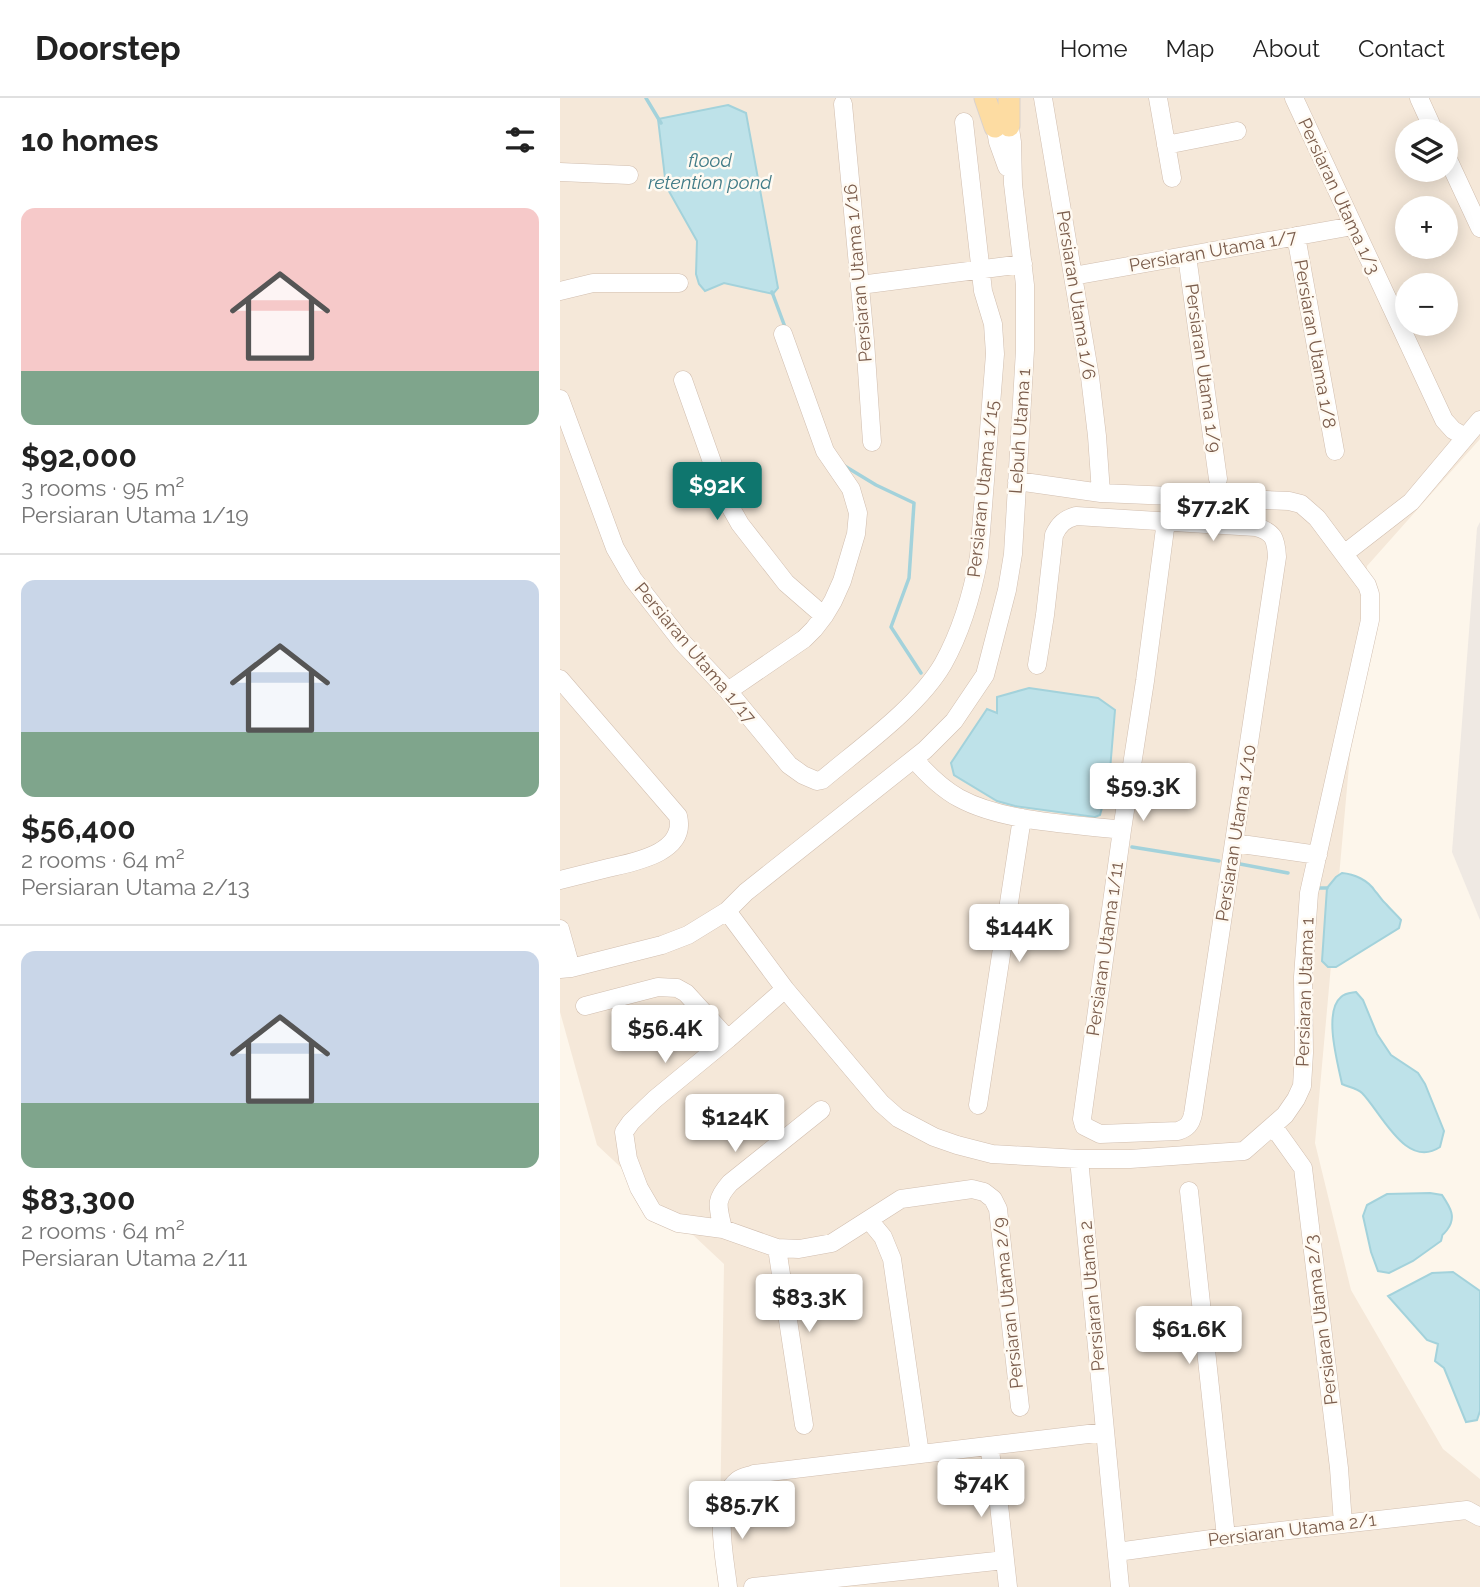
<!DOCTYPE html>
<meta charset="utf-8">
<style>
:root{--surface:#fff;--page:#f6f6f6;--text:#222;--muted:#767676;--line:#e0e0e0;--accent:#0f766e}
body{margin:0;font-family:Raleway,sans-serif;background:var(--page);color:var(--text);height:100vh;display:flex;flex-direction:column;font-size:26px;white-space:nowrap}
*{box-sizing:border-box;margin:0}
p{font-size:23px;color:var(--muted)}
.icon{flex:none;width:38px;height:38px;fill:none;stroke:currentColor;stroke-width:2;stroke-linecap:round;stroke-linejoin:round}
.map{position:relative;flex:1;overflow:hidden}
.side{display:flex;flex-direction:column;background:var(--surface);width:560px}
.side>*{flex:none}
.buttons{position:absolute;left:835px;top:21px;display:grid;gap:14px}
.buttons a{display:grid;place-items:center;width:63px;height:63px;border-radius:50%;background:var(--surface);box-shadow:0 4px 18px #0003;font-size:35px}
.price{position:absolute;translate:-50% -60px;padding:0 16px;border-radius:7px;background:#fff;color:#222;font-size:23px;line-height:46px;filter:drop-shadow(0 2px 4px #0008)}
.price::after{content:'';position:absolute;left:50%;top:42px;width:21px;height:16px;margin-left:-10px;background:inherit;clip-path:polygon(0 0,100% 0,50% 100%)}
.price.active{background:var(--accent);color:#fff}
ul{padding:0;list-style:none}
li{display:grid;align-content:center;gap:14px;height:371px;padding:0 21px}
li+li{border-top:2px solid var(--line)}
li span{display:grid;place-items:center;height:217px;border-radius:14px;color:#555}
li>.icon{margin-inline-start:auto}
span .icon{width:126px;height:126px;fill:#fffc;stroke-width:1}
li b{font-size:30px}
h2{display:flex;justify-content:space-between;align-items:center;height:84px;padding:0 21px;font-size:30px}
header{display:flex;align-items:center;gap:42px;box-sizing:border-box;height:98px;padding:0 35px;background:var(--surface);border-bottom:2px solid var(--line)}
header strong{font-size:33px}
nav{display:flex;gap:38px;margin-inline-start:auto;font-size:24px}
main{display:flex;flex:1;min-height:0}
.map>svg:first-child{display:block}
</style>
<header>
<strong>Doorstep</strong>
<nav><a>Home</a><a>Map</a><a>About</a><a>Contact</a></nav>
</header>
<main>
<section class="side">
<h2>10 homes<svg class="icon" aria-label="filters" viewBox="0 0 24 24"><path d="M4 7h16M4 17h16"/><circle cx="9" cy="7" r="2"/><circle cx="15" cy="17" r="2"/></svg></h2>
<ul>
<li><span style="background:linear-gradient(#f6c9c9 75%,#7fa58c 0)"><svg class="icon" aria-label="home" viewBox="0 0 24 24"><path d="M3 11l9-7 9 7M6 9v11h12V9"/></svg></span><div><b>$92,000</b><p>3 rooms · 95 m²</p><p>Persiaran Utama 1/19</p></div></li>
<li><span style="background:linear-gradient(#c9d6e8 70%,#7fa58c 0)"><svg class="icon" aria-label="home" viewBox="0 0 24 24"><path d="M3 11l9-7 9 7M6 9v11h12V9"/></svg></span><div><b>$56,400</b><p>2 rooms · 64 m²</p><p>Persiaran Utama 2/13</p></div></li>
<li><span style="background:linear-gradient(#c9d6e8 70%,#7fa58c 0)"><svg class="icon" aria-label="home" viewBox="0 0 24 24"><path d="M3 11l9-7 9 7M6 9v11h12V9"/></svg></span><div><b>$83,300</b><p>2 rooms · 64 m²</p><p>Persiaran Utama 2/11</p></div></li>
</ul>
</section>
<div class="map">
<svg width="920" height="1489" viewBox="0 0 920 1489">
<rect width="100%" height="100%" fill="#fdf6eb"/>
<path fill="#f5e8d9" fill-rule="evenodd" d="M0,0H920V341L807,468L755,1045L791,1192L883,1351L920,1381V1489H159L164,1166L37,1047L0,914ZM847,33H886V72H847ZM847,110H886V149H847ZM847,187H886V226H847Z"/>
<path fill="#efe9e3" d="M920,424V822L892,754L917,430Z"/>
<path fill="#bee2e9" stroke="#a3d2db" stroke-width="2" d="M168,7L186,15L218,190L213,196L164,185L145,193L139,186L136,176L137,143L106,88L98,21Z
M469,590L538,600L555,612L549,684L540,717L535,719L455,708L437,703L394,677L391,665L427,611L437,615V599Z
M782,775C794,776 808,782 815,793C819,797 821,802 826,806C831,812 836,816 841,822L839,830L776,869H768L762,863L767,790L776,779Z
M796,894L803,902L817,936L831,957L858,975L865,986L884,1033L880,1049C846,1072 821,1014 802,995C797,990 788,989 782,986C778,966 763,914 781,899C785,895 791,895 796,894Z
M870,1095L882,1097C890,1109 897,1119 887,1132C880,1141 884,1132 881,1143L853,1163L829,1175L818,1173L811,1154L803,1118L807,1107L827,1096Z
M893,1174L920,1193V1313L917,1322L906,1324L884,1270L875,1263L878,1246L867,1242L828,1198L872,1175Z"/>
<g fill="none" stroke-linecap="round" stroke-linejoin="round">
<path stroke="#a3d2db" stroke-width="3.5" d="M86,0L101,25
M212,194L225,229
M283,367L316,387L354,405L349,480L331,529L361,575
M572,749L659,763
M680,766L728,775
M759,790H767"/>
<g stroke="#d1beaf" stroke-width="19">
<path id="minor" d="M483,0L530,279L537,338L541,395
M598,0L612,80
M734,0L884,322L893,332L905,339
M859,0L874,33
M283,6L305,243L312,344
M433,15L438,44L447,69
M606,47L677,33
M886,57L920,130
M0,74L69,77
M736,138L775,353
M627,158L658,381
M513,178L793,128
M300,187L463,166
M0,193L33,185H119
M123,282L157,378L167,403L180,426L226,485L264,518
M0,301L55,450L73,481L122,544L168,593L229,667L243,677L257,683L262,682C300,650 358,609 383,566C402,532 412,497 419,459L435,256L433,226L423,193L404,24
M784,456L851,404L920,322
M477,567L485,517L494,437C499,426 505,421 516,418L696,429C714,434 716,441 717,459L633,1016C631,1026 627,1030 618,1033L540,1036L524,1028L522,1021L562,732L585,583L606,423
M0,581L118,718C127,755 74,764 48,770C32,774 16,778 0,782
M168,593L244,541L254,531L264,518L273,503L282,483L296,436L298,415L291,391L265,353L223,236
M354,661C367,676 381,690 399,700C443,724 512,726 562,732
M674,745L758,757
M167,813L225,891L321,1005L338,1020L374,1039L397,1047L432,1056L519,1061H570L684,1053L725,1017L736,1001L742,988L744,955L743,879L749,795L810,522V496L807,487L757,420L741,406L729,403L541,395L457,383
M0,831L11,870
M0,871L11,870L102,847L128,837L167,813L186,794L365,652L394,623L425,577L447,492L453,456L465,252V187L453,86L452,44L448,17
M225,891L168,941L95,1001L71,1024L64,1034L68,1061L79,1090L93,1114L118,1125L163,1131L217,1150L239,1151L272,1145L341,1101L412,1091L424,1094L433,1101L438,1111L460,1309
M25,908L98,889L117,890L126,895L168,941
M418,1007L462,720
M713,1028L743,1070L779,1370L783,1426
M519,1061L560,1489
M629,1093L666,1439
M309,1122L323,1139L332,1161L360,1356
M163,1131C158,1108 154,1103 170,1085L261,1012
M217,1150L244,1327
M429,1348L439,1407L448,1489
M557,1454L666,1439L907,1412L920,1419
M168,1489C165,1460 151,1403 178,1382C182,1379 189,1378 194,1376L545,1334
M193,1489L445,1462"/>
</g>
<g stroke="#dad2cd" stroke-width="23">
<path id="major" d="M425,0L435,29
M449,28V0"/>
</g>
<use href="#minor" stroke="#fff" stroke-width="18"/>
<use href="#major" stroke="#fddca2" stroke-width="21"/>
</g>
<g text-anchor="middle" stroke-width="5" stroke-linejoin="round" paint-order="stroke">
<g font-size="18" fill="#7b5d4c" stroke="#fffaf2">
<text transform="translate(779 98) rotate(65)" y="6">Persiaran Utama 1/3</text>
<text transform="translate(653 153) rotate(-10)" y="6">Persiaran Utama 1/7</text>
<text transform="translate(298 175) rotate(-95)" y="6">Persiaran Utama 1/16</text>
<text transform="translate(516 197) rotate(81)" y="6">Persiaran Utama 1/6</text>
<text transform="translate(755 246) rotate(80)" y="6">Persiaran Utama 1/8</text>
<text transform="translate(643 270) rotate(82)" y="6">Persiaran Utama 1/9</text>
<text transform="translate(460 333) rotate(-86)" y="6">Lebuh Utama 1</text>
<text transform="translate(423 391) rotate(-84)" y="6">Persiaran Utama 1/15</text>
<text transform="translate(135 555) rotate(50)" y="6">Persiaran Utama 1/17</text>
<text transform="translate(676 735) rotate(-81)" y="6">Persiaran Utama 1/10</text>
<text transform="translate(545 851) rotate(-82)" y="6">Persiaran Utama 1/11</text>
<text transform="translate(745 894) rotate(-88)" y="6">Persiaran Utama 1</text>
<text transform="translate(532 1198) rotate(-95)" y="6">Persiaran Utama 2</text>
<text transform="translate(448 1205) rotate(-96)" y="6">Persiaran Utama 2/9</text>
<text transform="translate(761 1222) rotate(-97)" y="6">Persiaran Utama 2/3</text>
<text transform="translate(732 1432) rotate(-7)" y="6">Persiaran Utama 2/1</text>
</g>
<g font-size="19" font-style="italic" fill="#417b87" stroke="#fffaf2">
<text x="150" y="69">flood<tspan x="150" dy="22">retention pond</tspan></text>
</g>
</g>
</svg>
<div class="buttons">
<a><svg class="icon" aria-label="layers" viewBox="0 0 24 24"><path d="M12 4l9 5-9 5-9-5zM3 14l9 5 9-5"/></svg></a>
<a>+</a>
<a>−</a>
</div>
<b class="price active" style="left:157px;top:424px">$92K</b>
<b class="price" style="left:653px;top:445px">$77.2K</b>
<b class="price" style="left:583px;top:725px">$59.3K</b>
<b class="price" style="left:459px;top:866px">$144K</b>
<b class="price" style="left:105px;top:967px">$56.4K</b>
<b class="price" style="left:175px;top:1056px">$124K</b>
<b class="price" style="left:249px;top:1236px">$83.3K</b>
<b class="price" style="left:629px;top:1268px">$61.6K</b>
<b class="price" style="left:421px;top:1421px">$74K</b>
<b class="price" style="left:182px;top:1443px">$85.7K</b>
</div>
</main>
